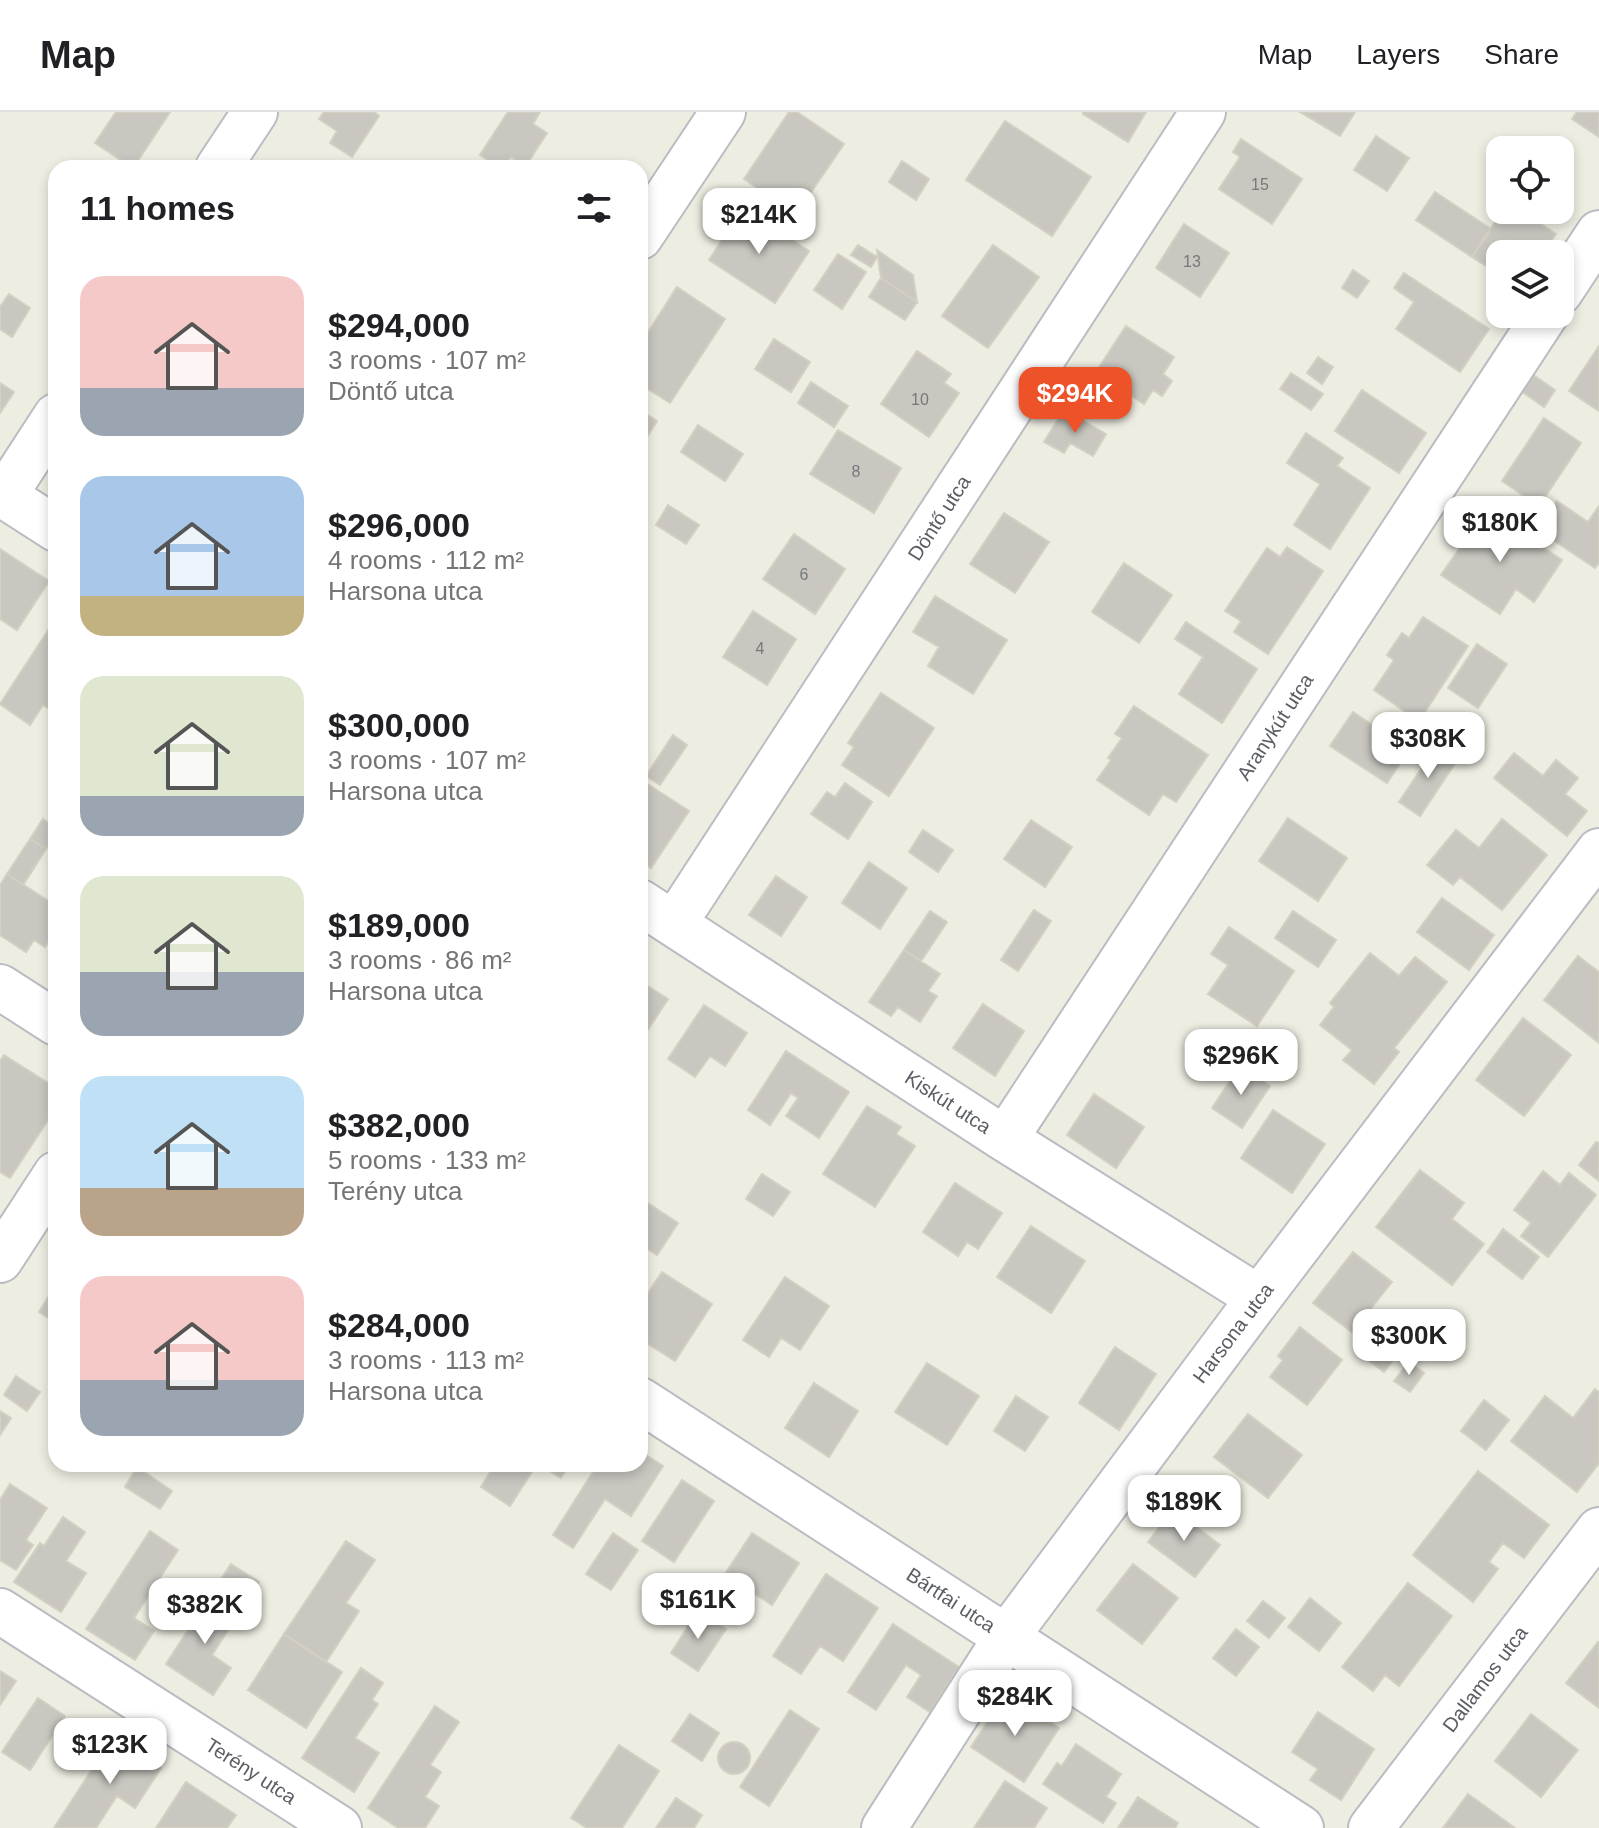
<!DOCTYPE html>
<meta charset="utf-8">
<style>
:root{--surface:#fff;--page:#f2f2f2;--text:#202124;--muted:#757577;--line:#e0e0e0;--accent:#ee5228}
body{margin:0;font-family:Helvetica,sans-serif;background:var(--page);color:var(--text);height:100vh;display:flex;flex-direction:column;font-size:30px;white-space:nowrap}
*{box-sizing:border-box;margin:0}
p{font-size:26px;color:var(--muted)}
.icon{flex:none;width:44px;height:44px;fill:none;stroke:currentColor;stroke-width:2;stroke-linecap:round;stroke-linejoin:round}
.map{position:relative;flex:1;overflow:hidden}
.drawer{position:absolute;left:48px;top:48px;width:600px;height:1312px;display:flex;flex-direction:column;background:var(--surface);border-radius:24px;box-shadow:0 4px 12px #0003}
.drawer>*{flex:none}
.buttons{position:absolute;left:1486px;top:24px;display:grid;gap:16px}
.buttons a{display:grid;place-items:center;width:88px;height:88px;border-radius:16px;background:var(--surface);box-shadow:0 4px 12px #0003;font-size:40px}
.price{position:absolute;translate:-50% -68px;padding:0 18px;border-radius:16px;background:#fff;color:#222;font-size:26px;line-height:52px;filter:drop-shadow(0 2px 4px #0008)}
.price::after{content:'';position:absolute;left:50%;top:48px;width:24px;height:18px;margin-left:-12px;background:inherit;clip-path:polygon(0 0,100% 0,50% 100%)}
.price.on{background:var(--accent);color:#fff}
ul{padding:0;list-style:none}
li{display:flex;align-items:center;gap:24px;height:200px;padding:0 32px}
li span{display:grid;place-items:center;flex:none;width:224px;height:160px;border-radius:24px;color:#555}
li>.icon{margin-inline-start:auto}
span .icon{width:96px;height:96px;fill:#fffc;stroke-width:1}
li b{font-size:34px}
h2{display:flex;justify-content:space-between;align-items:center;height:96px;padding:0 32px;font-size:34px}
header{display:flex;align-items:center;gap:48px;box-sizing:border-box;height:112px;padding:0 40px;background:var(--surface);border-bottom:2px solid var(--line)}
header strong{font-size:38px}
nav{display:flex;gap:44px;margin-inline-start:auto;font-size:28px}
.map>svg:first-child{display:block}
</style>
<header>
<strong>Map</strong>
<nav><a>Map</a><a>Layers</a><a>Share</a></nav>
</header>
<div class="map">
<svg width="1599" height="1716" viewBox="0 0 1599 1716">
<rect width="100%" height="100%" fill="#eeede2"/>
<path fill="#c9c7c0" stroke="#d3d0c1" stroke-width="2" d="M116,0H170L133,56L95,31Z
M324,0H374L379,4L352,45L330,31L337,19L319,7Z
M508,0H540L533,12L547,21L525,55L511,45L503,56H500L480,43Z
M789,0H797L844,32L796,102L744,67Z
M1083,0H1146L1128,30L1083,2Z
M1300,0H1355L1340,24Z
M1577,0H1599V25L1572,7Z
M1005,9L1091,65L1052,124L966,68Z
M1376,24L1409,46L1387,79L1354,58Z
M1241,27L1302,67L1272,112L1219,77L1240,45L1233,40Z
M902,49L929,67L916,88L889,70Z
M1435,80L1491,117L1472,145L1416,108Z
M743,96L809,139L775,191L709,148Z
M1503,98H1520L1556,122L1542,142H1500V163L1472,145Z
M1184,112L1229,141L1200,185L1156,156Z
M858,133L877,145L871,155L851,143Z
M993,133L1039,165L988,236L942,204Z
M877,138L913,163L917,190L881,166Z
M838,142L866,160L842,197L814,178Z
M1353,158L1369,169L1357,186L1342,176Z
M1404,161L1489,217L1460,260L1396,217L1414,190L1394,176Z
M881,166L917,190L905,208L869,185Z
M677,175L725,207L670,291L640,272V233Z
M9,182L30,196L12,225L0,217V195Z
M1126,214L1174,245L1163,262L1172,269L1162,284L1153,278L1144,292L1096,260Z
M774,227L810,250L791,280L755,257Z
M1599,234V299L1569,279Z
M917,239L951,262L944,271L959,281L929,325L881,292Z
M1318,245L1333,255L1322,272L1307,261Z
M1529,260L1555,278L1544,295L1518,277Z
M1291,261L1323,282L1311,298L1280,277Z
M811,270L848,294L834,315L798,291Z
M0,271L14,280L0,301Z
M1362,278L1426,321L1399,361L1335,319Z
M640,298L657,309L640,336Z
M1064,298L1106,322L1093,344L1070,331L1064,341L1044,330Z
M1544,306L1581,331L1539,394L1502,369Z
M698,313L743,342L725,369L681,340Z
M838,318L901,356L874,401L810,362Z
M1306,321L1343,346L1337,354L1370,376L1330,437L1294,413L1320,372L1287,351Z
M1557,389L1588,410L1599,394V451L1595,456L1538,418Z
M668,393L699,413L686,432L656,413Z
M1486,398L1562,448L1534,490L1516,477L1500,502L1441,463Z
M1004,401L1049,430L1015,481L970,452Z
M794,422L845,457L815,502L763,467Z
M1287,435L1323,459L1268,542L1234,520L1241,509L1225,499L1267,436L1280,445Z
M0,437L49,469L17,518L0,507Z
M1124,451L1172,483L1139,531L1092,500Z
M935,484L1007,528L973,582L928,554L939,535L913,520Z
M753,499L796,527L767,573L723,545Z
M1423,505L1468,534L1419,609L1374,578L1394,548L1387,543L1402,521L1409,526Z
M56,506V601L43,593L30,613L0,592Z
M1186,510L1257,557L1222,611L1179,582L1203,545L1175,527Z
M1477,532L1507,552L1478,596L1448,576Z
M881,581L934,616L889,684L842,653L854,635L848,631Z
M1134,594L1208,643L1176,690L1163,682L1149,703L1097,668L1111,648L1108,646L1122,626L1115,622Z
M1353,600L1409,638L1387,671L1330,634Z
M673,623L687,633L660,673L646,664Z
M1437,633L1458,647L1420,704L1399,690Z
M1514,641L1543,664L1556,648L1578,666L1565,682L1587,699L1567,724L1494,666Z
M646,671L689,699L651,756L640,748V680Z
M845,671L872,690L848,727L811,702L827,680L835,685Z
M1288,706L1347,746L1318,789L1259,749Z
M43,707L56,716V722L46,737L30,727Z
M1502,707L1547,743L1502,798L1460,765L1453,773L1427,753L1456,718L1479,736Z
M1031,708L1072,735L1045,775L1004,747Z
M923,718L953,738L938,760L909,740Z
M30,727L46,737L23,773L7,762Z
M869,750L907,776L880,817L842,791Z
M7,762L56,794V817L45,835L34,828L26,840L0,823V773Z
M776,764L807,785L781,824L749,803Z
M1442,786L1494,823L1469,858L1417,820Z
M1034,798L1051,809L1018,859L1001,848Z
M930,799L947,810L921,849L904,838Z
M1293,799L1336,828L1318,855L1275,826Z
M1229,815L1294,859L1257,914L1208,882L1228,853L1211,842Z
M904,838L940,862L928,879L937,884L920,910L898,895L891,904L869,890Z
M1370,841L1399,864L1415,845L1447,870L1394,936L1399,940L1374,972L1343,948L1352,938L1320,913L1334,895L1330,891Z
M1578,844L1599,860V931L1544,888Z
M640,869L668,887L640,930Z
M983,892L1024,919L995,964L953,936Z
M704,893L747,921L725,954L710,944L695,965L668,947Z
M1523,906L1571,943L1524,1004L1476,968Z
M786,939L849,980L819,1026L786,1004L798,986L791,981L770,1013L748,998Z
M4,943L56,976V996L10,1066L0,1060V949Z
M1240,954L1270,974L1242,1016L1212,996Z
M1094,982L1144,1015L1116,1056L1067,1023Z
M867,994L901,1015L896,1022L915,1034L875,1095L823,1062Z
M1273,998L1325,1032L1292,1081L1241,1046Z
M1596,1030L1599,1031V1069L1579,1053Z
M1420,1058L1464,1091L1452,1107L1484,1132L1452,1173L1376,1115Z
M1543,1059L1560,1073L1569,1061L1596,1083L1548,1145L1521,1124L1531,1111L1514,1098Z
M762,1062L790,1080L773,1104L746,1087Z
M955,1071L1002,1101L978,1137L967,1130L958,1144L923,1120Z
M640,1086L678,1111L657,1143L640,1132Z
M1031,1114L1085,1149L1051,1201L997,1165Z
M1503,1117L1539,1145L1522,1167L1487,1140Z
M1353,1140L1392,1170L1352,1220L1313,1191Z
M662,1160L712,1192L675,1249L640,1227V1193Z
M785,1165L829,1194L800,1238L781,1226L769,1245L743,1228Z
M52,1179L56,1182V1211L39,1200Z
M1300,1215L1342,1248L1307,1293L1270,1265L1283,1248L1278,1244Z
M1378,1222L1400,1239L1384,1260L1362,1243Z
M1115,1235L1156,1262L1119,1318L1079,1291Z
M1409,1250L1424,1261L1410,1280L1394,1269Z
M927,1251L979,1284L947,1333L895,1300Z
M16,1264L40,1280L27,1299L4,1283Z
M814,1271L858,1299L829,1345L785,1316Z
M1595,1277L1599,1280V1351L1577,1380L1511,1329L1545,1284L1573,1306Z
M1016,1284L1048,1305L1025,1339L994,1319Z
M1484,1288L1509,1308L1486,1338L1461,1319Z
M0,1299L11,1306L0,1323Z
M1248,1302L1302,1343L1268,1386L1214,1345Z
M640,1339L663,1354L631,1404L605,1387L573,1436L553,1423L598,1352H640Z
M495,1352H537L510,1394L481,1375Z
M538,1352H570L561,1366Z
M137,1355L172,1379L160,1397L125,1375Z
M1478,1359L1549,1413L1524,1446L1503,1431L1489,1450L1498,1457L1473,1490L1413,1443Z
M682,1368L714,1389L674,1450L642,1429Z
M10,1372L47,1396L26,1428L33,1433L16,1458L0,1448V1388Z
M1173,1397L1220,1433L1195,1465L1148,1430Z
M63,1405L85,1420L66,1449L86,1461L61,1500L14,1470L40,1431L44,1434Z
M150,1419L178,1438L134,1506L154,1519L135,1548L86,1517Z
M613,1421L638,1438L611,1478L586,1462Z
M752,1421L799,1451L772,1493L725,1462Z
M346,1429L375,1448L346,1491L359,1499L326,1550L284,1522Z
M231,1452L259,1470L239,1501L211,1483Z
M1133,1452L1178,1486L1142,1532L1097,1498Z
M826,1462L878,1496L843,1549L820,1534L801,1562L773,1544Z
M1408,1471L1452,1504L1399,1574L1385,1563L1373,1579L1342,1555Z
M211,1483L239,1501L212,1543L231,1556L213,1583L166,1552Z
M1310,1486L1341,1511L1319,1539L1288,1515Z
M1263,1489L1285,1506L1269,1526L1247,1509Z
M698,1499L726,1517L698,1559L671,1541Z
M893,1512L959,1555L930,1600L907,1585L921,1563L906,1553L876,1598L848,1580Z
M1236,1517L1259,1535L1236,1564L1213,1546Z
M284,1522L342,1560L306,1616L248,1578Z
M1598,1530L1599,1531V1596L1566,1571Z
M361,1556L383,1571L372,1588L378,1592L355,1626L379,1641L354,1680L302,1646Z
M0,1559L16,1569L0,1593Z
M1006,1582L1059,1616L1024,1670L971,1635Z
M38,1586L65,1604L30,1658L2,1640Z
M435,1594L459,1610L430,1653L441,1660L425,1685L439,1694L425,1716H398L368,1696Z
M790,1598L819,1617L769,1694L740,1675Z
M1318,1600L1374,1637L1341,1688L1310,1668L1318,1657L1292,1640Z
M690,1602L719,1621L702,1649L672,1629Z
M1531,1602L1578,1638L1541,1685L1495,1649Z
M113,1625L161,1656L135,1696L117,1684L96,1716H54Z
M718 1646a16 16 0 1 1 32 0a16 16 0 1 1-32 0Z
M1076,1632L1121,1662L1106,1685L1116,1691L1103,1711L1043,1672L1057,1651L1062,1654Z
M619,1633L659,1659L622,1716H587L571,1706Z
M1005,1669L1047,1696L1034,1716H974Z
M186,1670L236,1703L227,1716H156Z
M1468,1682L1515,1716H1443Z
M1138,1685L1178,1711L1175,1716H1118Z
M676,1686L702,1703L694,1716H656Z"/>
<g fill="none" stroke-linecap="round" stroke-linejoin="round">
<g stroke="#babcc2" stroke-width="48">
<path id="minor" d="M218,56L255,0
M640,125L723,0
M1560,180L1599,121
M0,381L56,417
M4,384L56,304
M640,790L1005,1027L1259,1186
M674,812L1203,0
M0,875L56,911
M1005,1027L1546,202
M0,1148L56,1062
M640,1288L1301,1716
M0,1499L339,1716
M884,1716L1007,1524L1259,1186L1599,739
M1371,1716L1599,1418"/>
</g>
<use href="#minor" stroke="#fff" stroke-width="44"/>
</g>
<g text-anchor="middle" stroke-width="6" stroke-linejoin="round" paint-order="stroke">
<g font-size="16" fill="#76787b">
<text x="1260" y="78">15</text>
<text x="1192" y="155">13</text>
<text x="920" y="293">10</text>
<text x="856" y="365">8</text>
<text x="804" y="468">6</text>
<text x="760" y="542">4</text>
</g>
<g font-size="20" fill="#5b5e64" stroke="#fff">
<text transform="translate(939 406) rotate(-57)" y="7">Döntő utca</text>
<text transform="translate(1275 615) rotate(-57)" y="7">Aranykút utca</text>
<text transform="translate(948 990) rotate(33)" y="7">Kiskút utca</text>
<text transform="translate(1233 1221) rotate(-53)" y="7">Harsona utca</text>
<text transform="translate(951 1488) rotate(33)" y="7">Bártfai utca</text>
<text transform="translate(1485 1567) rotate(-53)" y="7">Dallamos utca</text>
<text transform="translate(251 1659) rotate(33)" y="7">Terény utca</text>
</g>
</g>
</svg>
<div class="buttons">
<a><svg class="icon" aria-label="locate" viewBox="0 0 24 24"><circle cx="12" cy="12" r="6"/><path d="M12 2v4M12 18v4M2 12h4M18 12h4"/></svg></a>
<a><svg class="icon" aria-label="layers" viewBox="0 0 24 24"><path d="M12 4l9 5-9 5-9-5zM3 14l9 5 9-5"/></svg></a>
</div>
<b class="price" style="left:759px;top:144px">$214K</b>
<b class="price on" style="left:1075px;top:323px">$294K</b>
<b class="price" style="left:1500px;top:452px">$180K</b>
<b class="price" style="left:1428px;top:668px">$308K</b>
<b class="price" style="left:1241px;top:985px">$296K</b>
<b class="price" style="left:1409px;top:1265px">$300K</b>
<b class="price" style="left:1184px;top:1431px">$189K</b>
<b class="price" style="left:698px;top:1529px">$161K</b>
<b class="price" style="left:205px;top:1534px">$382K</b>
<b class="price" style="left:1015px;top:1626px">$284K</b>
<b class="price" style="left:110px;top:1674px">$123K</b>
<section class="drawer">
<h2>11 homes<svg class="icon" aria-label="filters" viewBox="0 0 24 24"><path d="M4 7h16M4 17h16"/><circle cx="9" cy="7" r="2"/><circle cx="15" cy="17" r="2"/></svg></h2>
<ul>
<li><span style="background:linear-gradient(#f6c9c9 70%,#9aa5b1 0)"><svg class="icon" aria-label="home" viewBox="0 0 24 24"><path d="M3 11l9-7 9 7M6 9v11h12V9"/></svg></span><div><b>$294,000</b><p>3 rooms · 107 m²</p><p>Döntő utca</p></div></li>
<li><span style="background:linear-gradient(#a9c7e8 75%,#c2b280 0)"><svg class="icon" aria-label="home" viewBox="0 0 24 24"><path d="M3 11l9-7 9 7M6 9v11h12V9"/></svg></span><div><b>$296,000</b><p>4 rooms · 112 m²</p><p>Harsona utca</p></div></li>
<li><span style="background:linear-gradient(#dfe7d0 75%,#9aa5b1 0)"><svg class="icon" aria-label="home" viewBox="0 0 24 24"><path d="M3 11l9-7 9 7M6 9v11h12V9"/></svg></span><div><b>$300,000</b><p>3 rooms · 107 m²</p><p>Harsona utca</p></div></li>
<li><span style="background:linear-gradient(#dfe7d0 60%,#9aa5b1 0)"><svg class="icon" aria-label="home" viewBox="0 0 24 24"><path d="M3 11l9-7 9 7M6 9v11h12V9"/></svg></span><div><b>$189,000</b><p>3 rooms · 86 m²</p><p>Harsona utca</p></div></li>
<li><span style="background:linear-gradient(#bfe0f5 70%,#b9a48a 0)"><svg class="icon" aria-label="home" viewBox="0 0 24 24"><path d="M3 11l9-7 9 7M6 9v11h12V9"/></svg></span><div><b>$382,000</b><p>5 rooms · 133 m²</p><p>Terény utca</p></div></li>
<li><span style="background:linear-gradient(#f6c9c9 65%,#9aa5b1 0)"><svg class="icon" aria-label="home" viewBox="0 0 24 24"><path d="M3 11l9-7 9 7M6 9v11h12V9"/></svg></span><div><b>$284,000</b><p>3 rooms · 113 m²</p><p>Harsona utca</p></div></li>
</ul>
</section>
</div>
